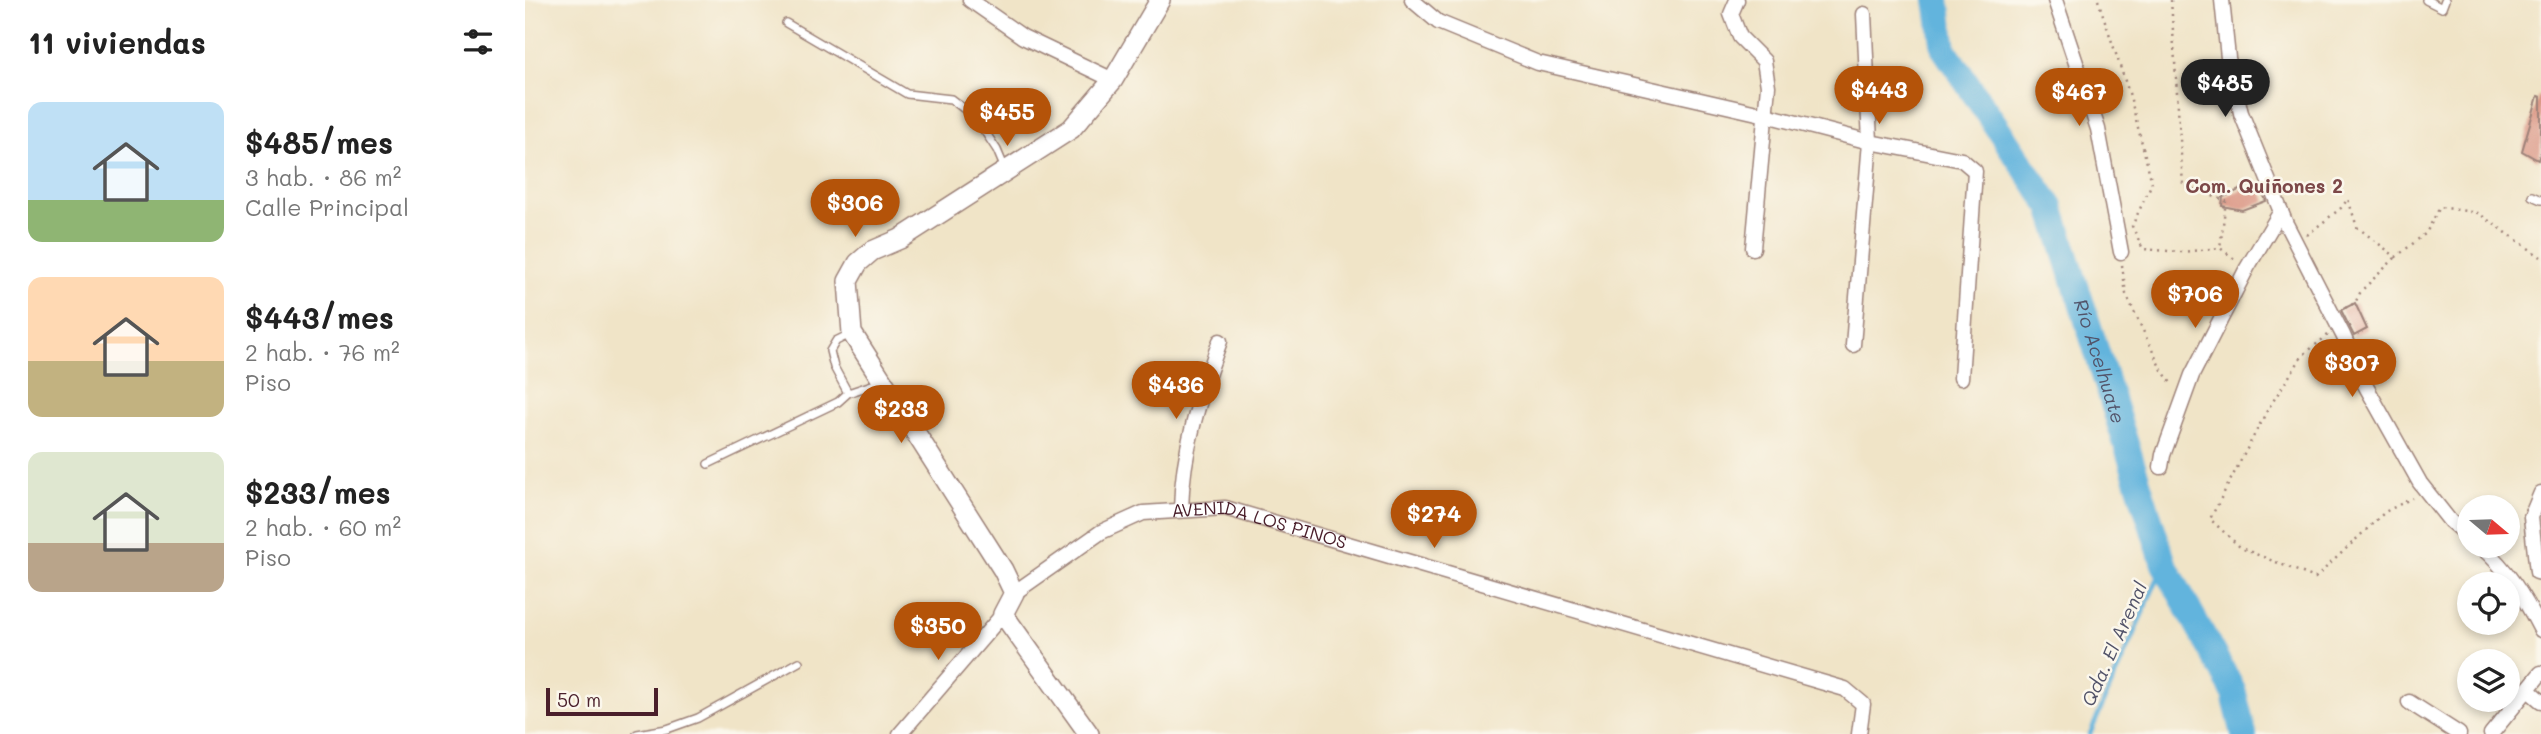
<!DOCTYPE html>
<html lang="es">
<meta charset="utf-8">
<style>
:root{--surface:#fff;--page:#f2f2f2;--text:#222;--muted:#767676;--accent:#b45309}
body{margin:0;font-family:Mali,sans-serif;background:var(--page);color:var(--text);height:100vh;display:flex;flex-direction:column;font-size:26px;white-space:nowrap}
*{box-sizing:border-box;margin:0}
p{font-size:23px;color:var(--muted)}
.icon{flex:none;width:38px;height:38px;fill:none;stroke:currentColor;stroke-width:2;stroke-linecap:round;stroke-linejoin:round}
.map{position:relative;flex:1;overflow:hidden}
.details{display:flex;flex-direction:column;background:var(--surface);width:525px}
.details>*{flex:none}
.needle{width:46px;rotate:109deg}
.fabs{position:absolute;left:1932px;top:495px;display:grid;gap:14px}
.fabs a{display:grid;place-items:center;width:63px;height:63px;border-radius:50%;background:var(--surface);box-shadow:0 4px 10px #0003;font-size:35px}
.scale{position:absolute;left:21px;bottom:18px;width:112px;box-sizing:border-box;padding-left:7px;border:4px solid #4a1f2b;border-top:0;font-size:19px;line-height:24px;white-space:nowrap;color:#4a1f2b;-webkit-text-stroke:5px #fbf7ec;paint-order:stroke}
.price{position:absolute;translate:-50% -60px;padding:0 16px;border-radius:24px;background:var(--accent);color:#fff;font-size:23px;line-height:46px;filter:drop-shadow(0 2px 4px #0008)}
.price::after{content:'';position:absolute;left:50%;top:42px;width:21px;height:16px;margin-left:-10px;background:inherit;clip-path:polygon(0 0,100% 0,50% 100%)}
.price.current{background:#222;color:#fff}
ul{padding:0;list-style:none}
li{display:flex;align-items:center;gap:21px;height:175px;padding:0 28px}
li span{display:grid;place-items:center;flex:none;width:196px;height:140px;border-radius:14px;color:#555}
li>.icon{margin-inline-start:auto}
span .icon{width:84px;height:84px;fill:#fffc;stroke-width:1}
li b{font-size:30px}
h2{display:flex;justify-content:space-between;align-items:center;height:84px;padding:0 28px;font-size:30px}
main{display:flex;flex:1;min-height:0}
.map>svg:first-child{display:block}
</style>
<main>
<section class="details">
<h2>11 viviendas<svg class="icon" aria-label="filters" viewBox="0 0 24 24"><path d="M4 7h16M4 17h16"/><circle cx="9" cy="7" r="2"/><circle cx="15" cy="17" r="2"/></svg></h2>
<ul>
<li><span style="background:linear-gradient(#bfe0f5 70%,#8fb573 0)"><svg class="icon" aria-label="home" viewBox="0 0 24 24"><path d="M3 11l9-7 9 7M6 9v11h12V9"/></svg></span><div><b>$485/mes</b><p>3 hab. · 86 m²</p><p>Calle Principal</p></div></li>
<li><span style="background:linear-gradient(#ffd9b3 60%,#c2b280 0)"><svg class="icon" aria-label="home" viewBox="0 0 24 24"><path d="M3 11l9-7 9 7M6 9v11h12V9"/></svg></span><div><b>$443/mes</b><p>2 hab. · 76 m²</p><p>Piso</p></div></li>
<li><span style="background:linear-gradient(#dfe7d0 65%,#b9a48a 0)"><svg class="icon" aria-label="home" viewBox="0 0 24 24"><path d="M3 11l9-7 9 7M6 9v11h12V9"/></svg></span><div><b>$233/mes</b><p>2 hab. · 60 m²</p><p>Piso</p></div></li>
</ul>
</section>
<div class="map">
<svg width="2016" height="734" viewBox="0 0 2016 734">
<rect width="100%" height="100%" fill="#fbf7ec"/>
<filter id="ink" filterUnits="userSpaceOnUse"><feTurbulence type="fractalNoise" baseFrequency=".0143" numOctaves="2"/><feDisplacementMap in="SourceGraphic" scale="14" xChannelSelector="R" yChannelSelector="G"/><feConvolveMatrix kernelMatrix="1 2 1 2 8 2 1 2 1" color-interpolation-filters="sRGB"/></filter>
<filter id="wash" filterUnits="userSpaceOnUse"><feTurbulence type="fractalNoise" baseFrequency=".00686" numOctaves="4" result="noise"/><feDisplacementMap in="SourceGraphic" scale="28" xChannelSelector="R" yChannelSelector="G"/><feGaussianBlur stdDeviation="1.57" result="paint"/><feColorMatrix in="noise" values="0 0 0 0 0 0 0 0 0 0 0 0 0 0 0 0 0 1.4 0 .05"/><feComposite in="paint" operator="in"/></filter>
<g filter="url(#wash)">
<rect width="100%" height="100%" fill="#f0e4c7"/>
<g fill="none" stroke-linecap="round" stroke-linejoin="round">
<path stroke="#62b4dd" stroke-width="4.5" d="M1565,734L1639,564"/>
<path stroke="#62b4dd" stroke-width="26" id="s1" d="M1412,0L1419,49L1526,207L1639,564L1708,690L1719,734"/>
</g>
<g id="blocks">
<path fill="#d9917f" d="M2013,96L2016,97V151L2013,160L1997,151Z
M1735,186L1741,201L1717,210L1697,206L1698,197L1719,188L1721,193Z
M1830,303L1842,329L1829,336L1816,310Z"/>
</g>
</g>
<g filter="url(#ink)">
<use href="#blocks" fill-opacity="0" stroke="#9d8279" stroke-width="2"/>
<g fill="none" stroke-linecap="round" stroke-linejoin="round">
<g stroke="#9d8279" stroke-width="10">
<path id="service" d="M1901,0L1917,8L1920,0
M261,23L382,94L426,99L451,118L472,150L480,169
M2007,196L2016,200
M323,393L309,367L305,351L311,341L327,333
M183,464L313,402L323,393L356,382
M112,734L142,729L173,718L274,662"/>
</g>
<g stroke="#9d8279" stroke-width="17">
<g id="minor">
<path d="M445,0L498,37L588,80"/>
<path d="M887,0L913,22L1013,63L1241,115L1345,142L1437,160L1450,171L1436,378"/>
<path d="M1212,0L1206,14L1215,37L1239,61L1243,86L1228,248"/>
<path d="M1530,0L1573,129L1596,252"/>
<path d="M1697,0L1703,58L1716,113L1761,224L1818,335L1839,383L1895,483L1925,521L1944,537"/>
<path d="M1328,345L1345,142L1339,14"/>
<path d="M1636,467L1638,455L1667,375L1722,268L1756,211"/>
<path d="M2016,493L2006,517L2012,572L2016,573"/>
<path d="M656,510C657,451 675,396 695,341"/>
<path d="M1955,546C1983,569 2000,599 2016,630"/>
<path id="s2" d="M489,593L576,532L618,513L700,508L1320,689L1338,704L1334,734"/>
<path d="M2003,690L2016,701"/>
<path d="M1884,702L1934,734"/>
<path d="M375,734L478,614"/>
<path d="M1966,734L2016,673"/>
</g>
</g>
<g stroke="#9d8279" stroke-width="22">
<path id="tertiary" d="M564,734L478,614L489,593L478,570L327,333L323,281L333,263L347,251L375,239L546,129L588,80L635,0"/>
</g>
<path stroke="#9d8279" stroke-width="2.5" stroke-dasharray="2 5" stroke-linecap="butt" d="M1573,0L1605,96L1627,183L1607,226L1618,249L1656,252L1695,248
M1646,0L1658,185L1701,201L1695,248L1711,260
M1782,235L1816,208L1823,199L1832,227L1871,257L1901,233L1915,207L1953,213L2016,257
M1597,265L1601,294L1635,367L1648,386
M1820,308L1830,303L1836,291L1871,257
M1803,335L1778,355L1743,409L1685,519L1716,548L1790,578L1860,512L1887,498"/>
<use href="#service" stroke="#fff" stroke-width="7"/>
<use href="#minor" stroke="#fff" stroke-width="14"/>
<use href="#tertiary" stroke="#fff" stroke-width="19"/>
</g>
</g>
<g text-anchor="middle" stroke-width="5" stroke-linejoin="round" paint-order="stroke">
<g font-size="18" fill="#4a1f2b" stroke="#fbf7ec">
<text dy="6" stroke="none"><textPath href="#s2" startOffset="271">AVENIDA LOS PINOS</textPath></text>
</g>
<g font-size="19" font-weight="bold" fill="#7c4748" stroke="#fbf7ec">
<text x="1739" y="193">Com. Quiñones 2</text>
</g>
<g font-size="19" font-style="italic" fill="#525369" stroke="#fbf7ec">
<text dy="7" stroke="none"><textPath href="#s1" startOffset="402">Río Acelhuate</textPath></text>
<text transform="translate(1589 644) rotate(-66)" y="7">Qda. El Arenal</text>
</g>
</g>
</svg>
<div class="fabs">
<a><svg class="needle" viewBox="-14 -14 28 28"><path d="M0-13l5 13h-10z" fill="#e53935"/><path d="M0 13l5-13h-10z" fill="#767676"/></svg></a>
<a><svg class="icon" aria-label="locate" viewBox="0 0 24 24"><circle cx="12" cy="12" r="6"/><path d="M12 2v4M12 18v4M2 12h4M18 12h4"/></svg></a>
<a><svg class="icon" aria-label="layers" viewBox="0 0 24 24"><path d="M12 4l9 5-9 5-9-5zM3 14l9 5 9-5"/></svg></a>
</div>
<div class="scale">50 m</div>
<b class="price current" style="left:1700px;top:119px">$485</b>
<b class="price" style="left:1354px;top:126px">$443</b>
<b class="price" style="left:1554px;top:128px">$467</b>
<b class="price" style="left:482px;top:148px">$455</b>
<b class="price" style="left:330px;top:239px">$306</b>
<b class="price" style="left:1670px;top:330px">$706</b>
<b class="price" style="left:1827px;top:399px">$307</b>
<b class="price" style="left:651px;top:421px">$436</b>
<b class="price" style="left:376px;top:445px">$233</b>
<b class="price" style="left:909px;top:550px">$274</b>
<b class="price" style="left:413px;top:662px">$350</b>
</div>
</main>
